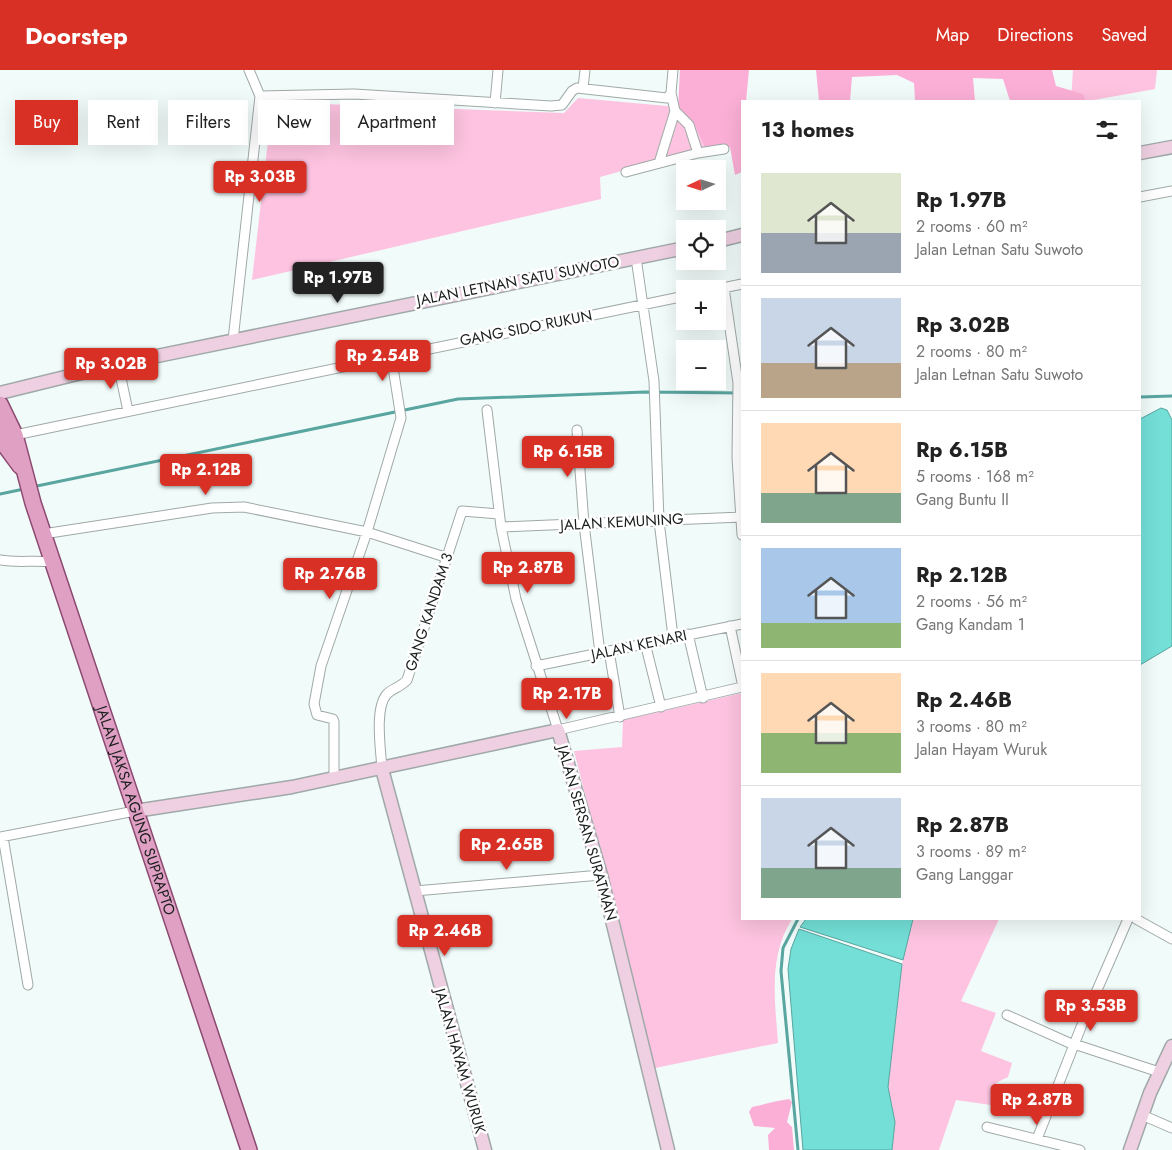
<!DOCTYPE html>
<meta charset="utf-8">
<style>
:root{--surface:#fff;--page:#f6f6f6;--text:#222;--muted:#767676;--line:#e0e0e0;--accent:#d93025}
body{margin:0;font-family:Jost,sans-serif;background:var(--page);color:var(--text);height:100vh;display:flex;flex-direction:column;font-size:19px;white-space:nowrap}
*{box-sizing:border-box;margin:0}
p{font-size:16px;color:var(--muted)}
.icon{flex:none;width:28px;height:28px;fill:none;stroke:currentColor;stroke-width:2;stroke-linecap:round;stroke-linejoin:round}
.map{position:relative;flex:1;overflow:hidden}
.details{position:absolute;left:741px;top:30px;width:400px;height:820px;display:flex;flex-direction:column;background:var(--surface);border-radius:0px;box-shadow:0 5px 20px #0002}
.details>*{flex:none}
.top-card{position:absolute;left:15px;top:30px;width:475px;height:45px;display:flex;gap:10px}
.needle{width:32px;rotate:266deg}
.controls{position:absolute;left:676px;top:90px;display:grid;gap:10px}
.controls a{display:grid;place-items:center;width:50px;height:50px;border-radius:0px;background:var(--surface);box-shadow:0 5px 20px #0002;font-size:25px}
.price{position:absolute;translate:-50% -42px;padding:0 11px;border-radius:5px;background:var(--accent);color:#fff;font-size:16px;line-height:32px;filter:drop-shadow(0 1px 2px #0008)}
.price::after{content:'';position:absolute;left:50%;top:30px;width:15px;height:11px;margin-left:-8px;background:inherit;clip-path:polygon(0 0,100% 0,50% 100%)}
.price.current{background:#222;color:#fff}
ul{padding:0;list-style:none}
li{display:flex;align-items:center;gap:15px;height:125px;padding:0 20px}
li+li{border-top:1px solid var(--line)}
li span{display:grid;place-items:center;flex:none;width:140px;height:100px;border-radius:0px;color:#555}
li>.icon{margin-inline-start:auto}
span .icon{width:60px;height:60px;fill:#fffc;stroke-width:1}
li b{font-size:21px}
h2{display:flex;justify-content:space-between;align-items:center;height:60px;padding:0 20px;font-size:21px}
.tag{padding:0 18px;border-radius:0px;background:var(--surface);box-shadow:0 5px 20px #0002;font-size:18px;line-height:45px}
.tag.current{background:var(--accent);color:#fff}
header{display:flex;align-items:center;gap:30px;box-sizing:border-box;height:70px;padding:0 25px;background:var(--accent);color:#fff}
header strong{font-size:24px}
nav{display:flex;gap:28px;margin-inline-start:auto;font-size:18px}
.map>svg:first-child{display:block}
</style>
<header>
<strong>Doorstep</strong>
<nav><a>Map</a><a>Directions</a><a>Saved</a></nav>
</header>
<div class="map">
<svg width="1172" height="1080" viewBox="0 0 1172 1080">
<rect width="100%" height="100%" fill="#f1fbfa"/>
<path fill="#fdc3e0" d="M1073,0H1157L1155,19L1088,31H1071Z
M578,28L678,37L693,52L705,78L600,107L601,129L252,210L272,36L297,33L564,43Z
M742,623V849H792C768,887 775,930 778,973L655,998L574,681L622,677L623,650Z
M913,849H999L961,931L996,943L981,981L1012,993L1008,1007L996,1013L991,1035L956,1030L939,1080H892L895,1052L888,1017L902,894Z"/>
<path fill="#fbafd6" d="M680,0H749L746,31H742V102L735,105L730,77L705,78L693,52L678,37Z
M816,0H1052L1056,16L1083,24L1086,31H1010L1003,9L973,8L975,31H915L914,13L897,5L852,7L850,31H819Z
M789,1029L792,1032L787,1052L792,1057L794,1080H769L768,1065L775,1058L754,1056L749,1042L752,1037C765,1034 776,1031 789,1029Z"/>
<path fill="#73dfd7" stroke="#59a5a0" d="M1161,338L1167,340L1172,350V576L1140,595V349Z
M806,849H913L903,890L800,857Z
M799,859L902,894L888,1017L895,1052L892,1080H803L788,899L791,879Z"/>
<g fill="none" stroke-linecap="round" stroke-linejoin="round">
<path stroke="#59a5a0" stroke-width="3" d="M1140,327L1172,326
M32,417L458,329L645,322L742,323
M0,424L24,419
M798,849L783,878L781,901L798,1080"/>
<g stroke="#a0a9a8" stroke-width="11">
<path id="street" d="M583,18L585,0
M671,23L675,41L689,55L698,83L724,79
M260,26L354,24L551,36L562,35L572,21L577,18L667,28L671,23L673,0
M495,33L498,0
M659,93L675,41
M626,102L698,83
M1140,127L1172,121
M636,188L654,311L659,451L673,567
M724,218L738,313L737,387L742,465
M718,219L742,214
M233,270L260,26L249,0
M118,294L128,341
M487,340L501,457L516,529L558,660L742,617
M577,360L584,454L600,583
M15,365L685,226
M501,457L742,447
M43,464L212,438L244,437L367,462L448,488
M0,490C17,493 34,490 52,492
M730,556L742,612
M688,564L703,628
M645,573L661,637
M609,581L620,647
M536,596L742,554
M382,699C381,681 374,638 387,624C393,618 401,617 407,610L462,441L499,444
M334,709V652L333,649L317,645L314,634L321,596L367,462L401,348L391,285
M0,767L135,741
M3,767L28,915
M415,821L601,805
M1136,849L1172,869
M1007,945L1074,975
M1074,974L1159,1002
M1142,1045L1172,1058
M987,1057L1080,1080
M1037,1069L1081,957L1128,849"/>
</g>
<g stroke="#a0a9a8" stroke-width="15">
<path id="secondary" d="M1140,83L1172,77
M718,171L742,165
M0,323L118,294L685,178
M382,699L485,1080
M135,741L292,717L558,660L601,805L668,1080
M1130,1080L1150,1023L1172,976"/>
</g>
<g stroke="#8d4a71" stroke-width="18">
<g id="primary">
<path id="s1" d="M0,334L15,365L33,433L249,1080"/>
<path d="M0,348L6,377L20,396"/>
</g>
</g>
<use href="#street" stroke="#fff" stroke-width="9"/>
<use href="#secondary" stroke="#efd0e2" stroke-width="12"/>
<use href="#primary" stroke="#e0a0c4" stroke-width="15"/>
</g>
<g text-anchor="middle" stroke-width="5" stroke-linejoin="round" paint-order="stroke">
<g font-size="15" fill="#1b1e1e" stroke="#fff">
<text transform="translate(518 211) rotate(-11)" y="5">JALAN LETNAN SATU SUWOTO</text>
<text transform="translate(526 258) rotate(-11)" y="5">GANG SIDO RUKUN</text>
<text transform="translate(622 452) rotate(-3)" y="5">JALAN KEMUNING</text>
<text transform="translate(429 542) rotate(-72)" y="5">GANG KANDAM 3</text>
<text transform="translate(639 575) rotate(-12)" y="5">JALAN KENARI</text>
<text dy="5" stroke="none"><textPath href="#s1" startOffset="429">JALAN JAKSA AGUNG SUPRAPTO</textPath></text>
<text transform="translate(587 763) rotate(74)" y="5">JALAN SERSAN SURATMAN</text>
<text transform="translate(460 991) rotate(74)" y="5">JALAN HAYAM WURUK</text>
</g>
</g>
</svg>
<div class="controls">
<a><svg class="needle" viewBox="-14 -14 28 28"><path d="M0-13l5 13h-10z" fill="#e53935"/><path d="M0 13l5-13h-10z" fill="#767676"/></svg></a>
<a><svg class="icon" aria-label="locate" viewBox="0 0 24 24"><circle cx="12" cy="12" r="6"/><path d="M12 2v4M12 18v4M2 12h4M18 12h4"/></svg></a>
<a>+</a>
<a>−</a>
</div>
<b class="price" style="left:260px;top:133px">Rp 3.03B</b>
<b class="price current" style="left:338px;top:234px">Rp 1.97B</b>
<b class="price" style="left:383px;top:312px">Rp 2.54B</b>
<b class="price" style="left:111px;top:320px">Rp 3.02B</b>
<b class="price" style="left:568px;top:408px">Rp 6.15B</b>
<b class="price" style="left:206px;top:426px">Rp 2.12B</b>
<b class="price" style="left:528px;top:524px">Rp 2.87B</b>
<b class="price" style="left:330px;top:530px">Rp 2.76B</b>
<b class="price" style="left:567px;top:650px">Rp 2.17B</b>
<b class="price" style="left:507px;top:801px">Rp 2.65B</b>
<b class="price" style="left:445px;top:887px">Rp 2.46B</b>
<b class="price" style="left:1091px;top:962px">Rp 3.53B</b>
<b class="price" style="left:1037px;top:1056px">Rp 2.87B</b>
<div class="top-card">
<a class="tag current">Buy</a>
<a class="tag">Rent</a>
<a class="tag">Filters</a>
<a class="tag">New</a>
<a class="tag">Apartment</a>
</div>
<section class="details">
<h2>13 homes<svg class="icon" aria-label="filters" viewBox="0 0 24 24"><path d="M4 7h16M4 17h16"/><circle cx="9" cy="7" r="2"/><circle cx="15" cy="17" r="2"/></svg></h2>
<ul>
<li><span style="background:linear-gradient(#dfe7d0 60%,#9aa5b1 0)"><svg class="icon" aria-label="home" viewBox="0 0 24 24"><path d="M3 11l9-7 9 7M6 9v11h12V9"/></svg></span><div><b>Rp 1.97B</b><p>2 rooms · 60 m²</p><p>Jalan Letnan Satu Suwoto</p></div></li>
<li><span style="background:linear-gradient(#c9d6e8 65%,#b9a48a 0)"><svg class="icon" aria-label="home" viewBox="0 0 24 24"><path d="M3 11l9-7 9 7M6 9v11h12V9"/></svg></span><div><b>Rp 3.02B</b><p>2 rooms · 80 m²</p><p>Jalan Letnan Satu Suwoto</p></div></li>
<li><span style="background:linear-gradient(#ffd9b3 70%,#7fa58c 0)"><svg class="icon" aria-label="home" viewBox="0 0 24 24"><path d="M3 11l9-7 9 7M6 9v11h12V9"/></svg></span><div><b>Rp 6.15B</b><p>5 rooms · 168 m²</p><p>Gang Buntu II</p></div></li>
<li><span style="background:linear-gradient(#a9c7e8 75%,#8fb573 0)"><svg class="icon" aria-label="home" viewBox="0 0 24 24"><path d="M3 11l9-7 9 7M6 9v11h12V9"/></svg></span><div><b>Rp 2.12B</b><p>2 rooms · 56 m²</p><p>Gang Kandam 1</p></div></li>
<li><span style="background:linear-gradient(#ffd9b3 60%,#8fb573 0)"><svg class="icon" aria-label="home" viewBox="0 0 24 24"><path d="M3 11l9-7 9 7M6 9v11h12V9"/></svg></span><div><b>Rp 2.46B</b><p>3 rooms · 80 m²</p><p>Jalan Hayam Wuruk</p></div></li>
<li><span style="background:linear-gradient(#c9d6e8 70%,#7fa58c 0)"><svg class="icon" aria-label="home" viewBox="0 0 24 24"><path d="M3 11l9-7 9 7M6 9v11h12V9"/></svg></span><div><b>Rp 2.87B</b><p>3 rooms · 89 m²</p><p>Gang Langgar</p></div></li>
</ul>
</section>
</div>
